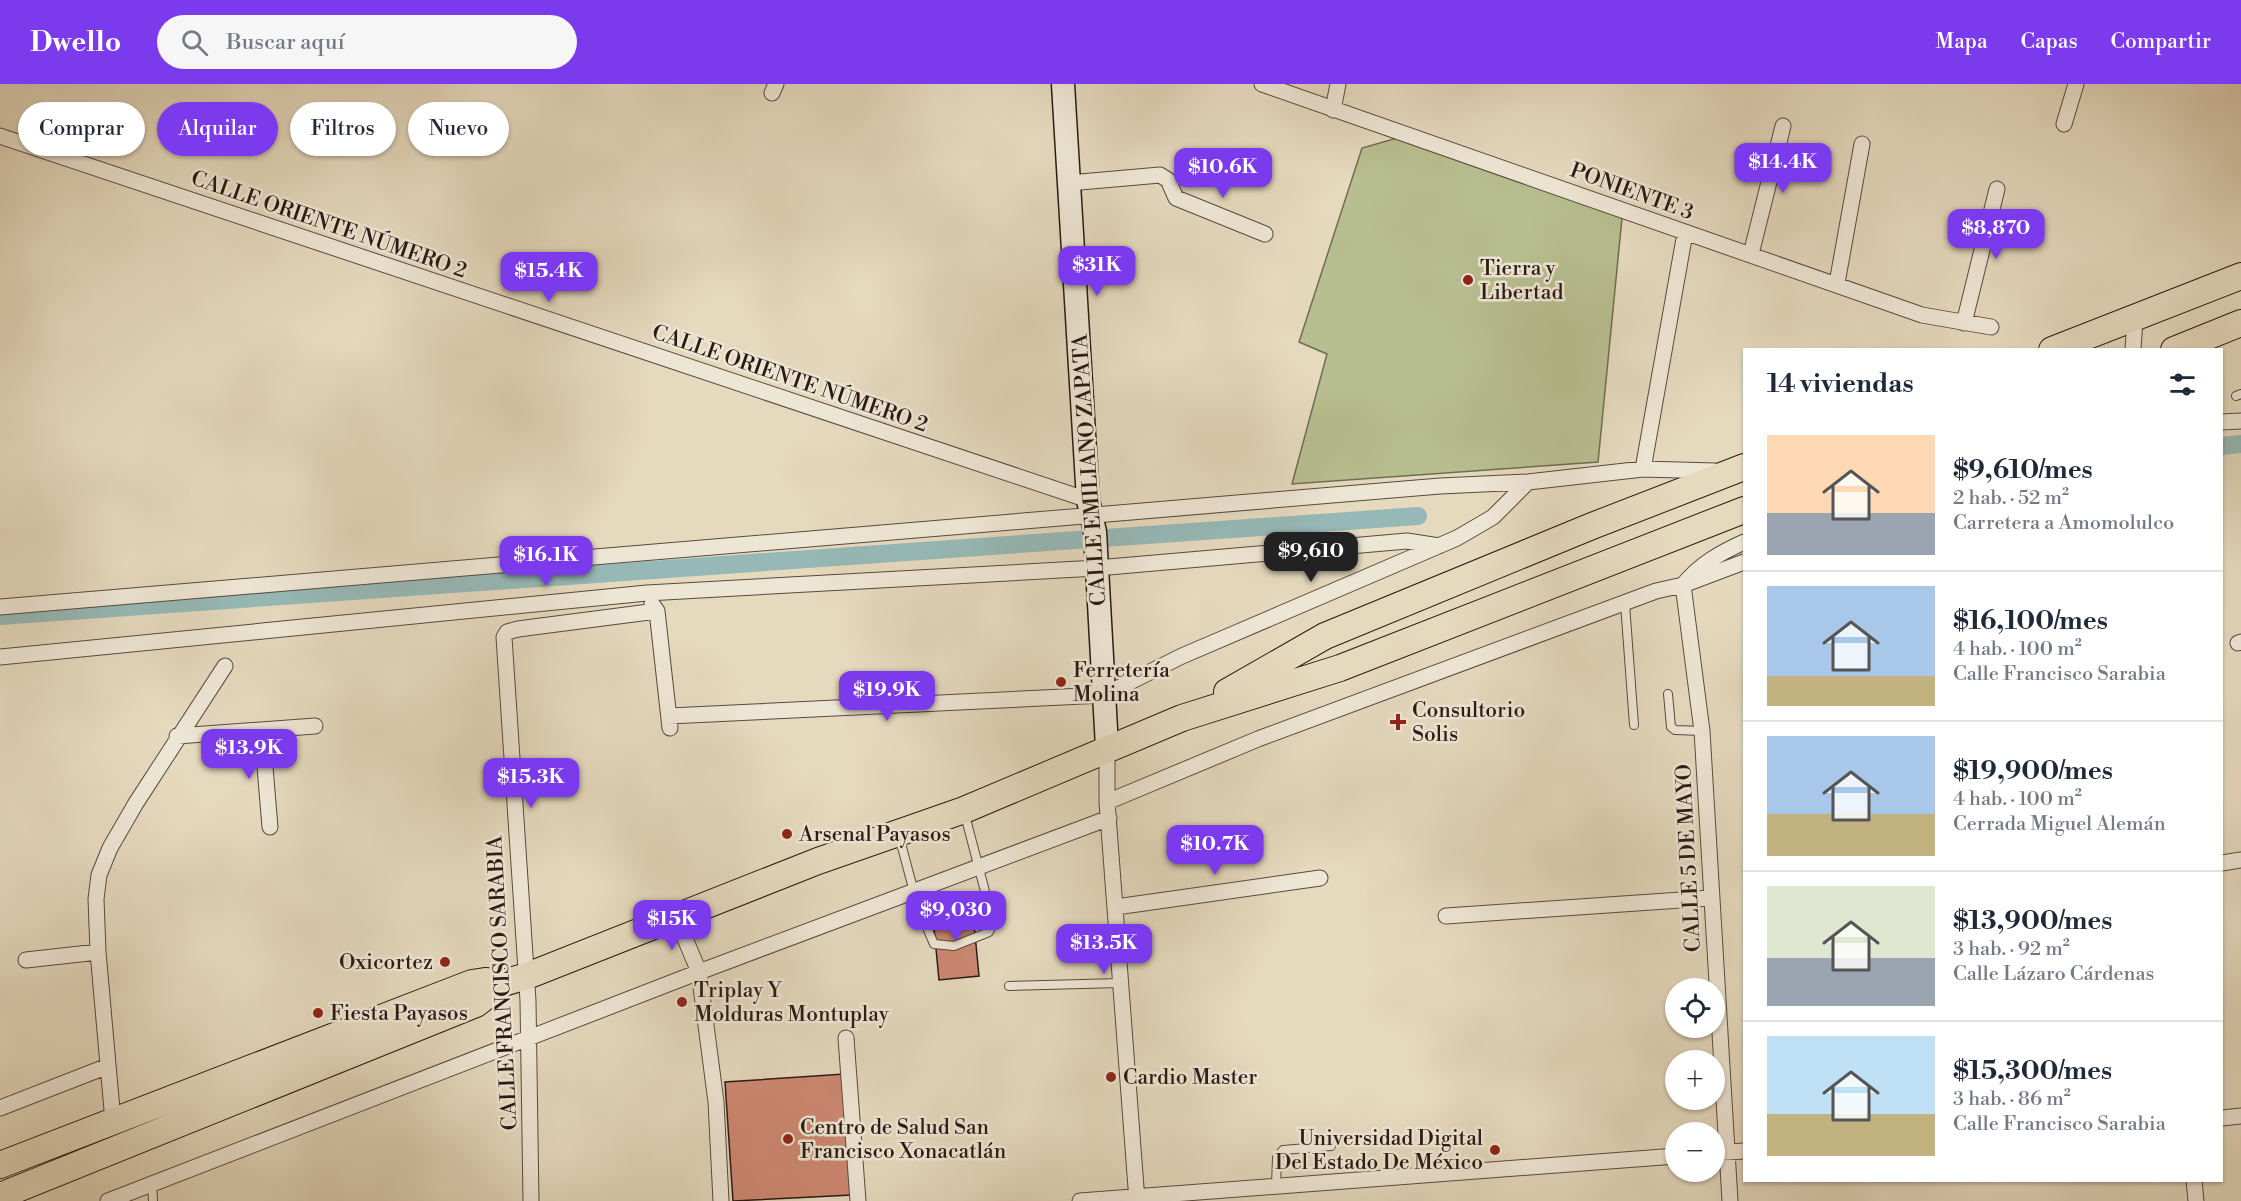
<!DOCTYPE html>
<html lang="es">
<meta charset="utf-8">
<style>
:root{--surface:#fff;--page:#f6f6f7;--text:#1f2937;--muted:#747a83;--line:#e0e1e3;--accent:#7c3aed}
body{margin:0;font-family:"Libre Bodoni",serif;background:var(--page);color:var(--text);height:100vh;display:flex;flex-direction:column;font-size:22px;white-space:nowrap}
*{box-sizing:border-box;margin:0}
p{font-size:20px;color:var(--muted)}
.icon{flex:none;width:33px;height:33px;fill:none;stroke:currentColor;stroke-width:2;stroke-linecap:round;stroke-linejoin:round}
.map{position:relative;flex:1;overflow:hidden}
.panel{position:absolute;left:1743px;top:264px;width:480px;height:834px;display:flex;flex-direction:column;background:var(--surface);border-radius:0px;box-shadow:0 2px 4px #0004}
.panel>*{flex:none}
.guide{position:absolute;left:18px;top:18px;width:570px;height:54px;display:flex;gap:12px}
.fabs{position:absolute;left:1665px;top:894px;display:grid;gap:12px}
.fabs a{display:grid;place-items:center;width:60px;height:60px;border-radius:50%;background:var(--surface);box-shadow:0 2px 4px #0004;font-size:30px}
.price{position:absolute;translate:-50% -51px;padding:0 14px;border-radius:12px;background:var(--accent);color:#fff;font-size:20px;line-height:39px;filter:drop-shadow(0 2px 3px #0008)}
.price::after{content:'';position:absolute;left:50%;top:36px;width:18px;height:14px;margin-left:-9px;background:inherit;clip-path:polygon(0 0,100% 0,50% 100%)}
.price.current{background:#222;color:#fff}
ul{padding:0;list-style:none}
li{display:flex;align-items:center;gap:18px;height:150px;padding:0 24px}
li+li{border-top:2px solid var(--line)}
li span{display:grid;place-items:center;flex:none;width:168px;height:120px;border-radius:0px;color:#555}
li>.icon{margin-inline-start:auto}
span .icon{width:72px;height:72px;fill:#fffc;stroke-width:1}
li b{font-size:26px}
h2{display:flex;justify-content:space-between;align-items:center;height:72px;padding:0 24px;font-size:26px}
.chip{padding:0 21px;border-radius:27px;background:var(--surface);box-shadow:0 2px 4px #0004;font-size:21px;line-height:54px}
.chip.current{background:var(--accent);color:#fff}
header{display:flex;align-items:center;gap:36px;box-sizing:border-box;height:84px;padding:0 30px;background:var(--accent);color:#fff}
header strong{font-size:28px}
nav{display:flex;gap:33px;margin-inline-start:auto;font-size:21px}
.search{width:420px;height:54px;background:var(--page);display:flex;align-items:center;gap:15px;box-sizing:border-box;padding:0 21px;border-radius:33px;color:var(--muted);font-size:22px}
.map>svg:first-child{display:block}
</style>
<header>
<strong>Dwello</strong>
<div class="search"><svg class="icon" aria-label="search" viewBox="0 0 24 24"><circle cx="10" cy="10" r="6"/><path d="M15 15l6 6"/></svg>Buscar aquí</div>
<nav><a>Mapa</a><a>Capas</a><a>Compartir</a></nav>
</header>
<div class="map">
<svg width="2241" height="1117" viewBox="0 0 2241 1117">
<rect width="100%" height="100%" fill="#e5d9be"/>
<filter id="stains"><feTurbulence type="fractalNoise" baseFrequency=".00333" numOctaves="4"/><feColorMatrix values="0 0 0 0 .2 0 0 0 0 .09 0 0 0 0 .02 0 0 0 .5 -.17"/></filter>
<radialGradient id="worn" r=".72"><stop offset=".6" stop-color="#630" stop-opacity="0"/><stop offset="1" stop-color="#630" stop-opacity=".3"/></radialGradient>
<path fill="#b7be8f" stroke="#706c51" stroke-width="1.5" d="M1404,52L1622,134L1598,378L1292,400L1327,270L1299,258L1362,64Z"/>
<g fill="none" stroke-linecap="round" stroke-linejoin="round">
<path stroke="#96b9b7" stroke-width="18" d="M2222,362L2241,360
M0,532L1418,432"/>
</g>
<path fill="#cd8872" stroke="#291a13" stroke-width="1.5" d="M972,819L979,892L939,896L932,823Z
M844,990L852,1111L733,1117L725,998Z"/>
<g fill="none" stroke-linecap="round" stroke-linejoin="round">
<g stroke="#584a3e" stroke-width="10">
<path id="lane" d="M2236,312L2241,310
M1625,520L1634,641
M1668,610L1671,643L1675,646L1702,647
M899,752L918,823L934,860L954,862L989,848L993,838L965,731
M1009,902L1121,899
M152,1099L153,1117
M1276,1101L1277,1074L1283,1066L1331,1062"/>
</g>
<g stroke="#584a3e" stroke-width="17">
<path id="street" d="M1262,0L1922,231L1991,243
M772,9L776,0
M1333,26L1338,0
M2064,40L2076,0
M0,52L1088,416
M1069,99L1160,91L1168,96L1176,114L1265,150
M1751,170L1783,42
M1837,199L1862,60
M1964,239L1997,105
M2133,266L2135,234
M2222,338L2241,337
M1643,385L1685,149
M1683,501L1702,647L1730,1117
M1683,501C1700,480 1720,469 1744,458
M652,520L657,527L670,644
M0,523L1440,402L1528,398L1643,385L1715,387
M2238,559L2241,558
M0,573L647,509L1097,484L1407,457L1439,462
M669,632L1104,611L1182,572L1457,454L1493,433L1528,398
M262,647L270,743
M177,652L315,642
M1107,663V718L1137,1117
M1107,718L1258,655L1656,507L1683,501L1744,478
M2222,779L2241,776
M1116,823L1320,794
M1446,832L1710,814
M676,833L699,888L716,1018L721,1117
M26,876L98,868
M846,954L858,1117
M0,1024L108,982
M2222,1034L2241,1032
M113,1037L98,868L96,815L99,791L110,764L136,719L225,582
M1714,1069L1744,1067
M2194,1096L2196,1117
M108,1117L699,888L1109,734
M531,1117L528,917L504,553L507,548L518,545L657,527
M1080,1117L1676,1072"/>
</g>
<g stroke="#291a13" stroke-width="25">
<path id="secondary" d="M1063,0L1088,416L1095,448L1107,663"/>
</g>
<g stroke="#291a13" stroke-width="28">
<path id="primary" d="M2052,266L2241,192
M2174,266L2241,239
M1227,608L1325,552L1592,442L1744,383
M0,1081L472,899L485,897L503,899L527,892L818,777L964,726L1182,634L1340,584L1744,426
M0,1112L476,920L503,899"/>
</g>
<use href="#lane" stroke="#eee6d5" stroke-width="8"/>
<use href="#street" stroke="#eee6d5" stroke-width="15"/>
<use href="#secondary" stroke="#eee6d5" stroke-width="22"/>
<use href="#primary" stroke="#e5d9be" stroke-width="26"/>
</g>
<g fill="#8f2418" stroke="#eee6d5" stroke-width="2">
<circle cx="1468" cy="196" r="6"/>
<circle cx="1061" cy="598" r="6"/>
<path d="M1395 629h6v6h6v6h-6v6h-6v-6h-6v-6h6z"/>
<circle cx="787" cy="750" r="6"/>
<circle cx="445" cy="878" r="6"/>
<circle cx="682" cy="918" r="6"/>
<circle cx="318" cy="929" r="6"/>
<circle cx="1111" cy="993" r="6"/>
<circle cx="788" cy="1055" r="6"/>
<circle cx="1495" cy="1066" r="6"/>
</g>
<g text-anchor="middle" stroke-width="5" stroke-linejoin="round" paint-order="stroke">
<g font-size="21" fill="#291a13" stroke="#eee6d5">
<text transform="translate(1632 107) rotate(20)" y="7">PONIENTE 3</text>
<text transform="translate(329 140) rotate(19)" y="7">CALLE ORIENTE NÚMERO 2</text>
<text transform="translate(790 294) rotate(19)" y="7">CALLE ORIENTE NÚMERO 2</text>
<text transform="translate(1089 386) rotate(-94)" y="7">CALLE EMILIANO ZAPATA</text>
<text transform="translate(1688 774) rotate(-93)" y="7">CALLE 5 DE MAYO</text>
<text transform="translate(502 899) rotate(-93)" y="7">CALLE FRANCISCO SARABIA</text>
</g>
<g font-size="21" fill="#291a13" stroke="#eee6d5" text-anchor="start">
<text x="1480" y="191">Tierra y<tspan x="1480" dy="24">Libertad</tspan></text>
<text x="1073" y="593">Ferretería<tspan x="1073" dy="24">Molina</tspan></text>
<text x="1412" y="633">Consultorio<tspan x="1412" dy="24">Solis</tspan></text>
<text x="799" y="757">Arsenal Payasos</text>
<text x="433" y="885" text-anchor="end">Oxicortez</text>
<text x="694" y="913">Triplay Y<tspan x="694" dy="24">Molduras Montuplay</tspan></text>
<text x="330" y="936">Fiesta Payasos</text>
<text x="1123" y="1000">Cardio Master</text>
<text x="800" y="1050">Centro de Salud San<tspan x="800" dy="24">Francisco Xonacatlán</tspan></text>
<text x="1483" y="1061" text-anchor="end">Universidad Digital<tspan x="1483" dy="24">Del Estado De México</tspan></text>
</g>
</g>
<rect width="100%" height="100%" filter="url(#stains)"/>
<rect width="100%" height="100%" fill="url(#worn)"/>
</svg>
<div class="fabs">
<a><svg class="icon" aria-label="locate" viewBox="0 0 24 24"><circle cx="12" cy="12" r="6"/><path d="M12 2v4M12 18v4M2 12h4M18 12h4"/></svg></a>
<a>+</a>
<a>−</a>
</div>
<b class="price" style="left:1783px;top:110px">$14.4K</b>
<b class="price" style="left:1223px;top:115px">$10.6K</b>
<b class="price" style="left:1996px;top:176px">$8,870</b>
<b class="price" style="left:1097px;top:213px">$31K</b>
<b class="price" style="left:549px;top:219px">$15.4K</b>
<b class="price current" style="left:1311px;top:499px">$9,610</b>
<b class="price" style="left:546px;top:503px">$16.1K</b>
<b class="price" style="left:887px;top:638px">$19.9K</b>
<b class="price" style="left:249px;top:696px">$13.9K</b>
<b class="price" style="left:531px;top:725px">$15.3K</b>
<b class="price" style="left:1215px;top:792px">$10.7K</b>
<b class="price" style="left:956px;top:858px">$9,030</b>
<b class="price" style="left:672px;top:867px">$15K</b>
<b class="price" style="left:1104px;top:891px">$13.5K</b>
<div class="guide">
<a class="chip">Comprar</a>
<a class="chip current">Alquilar</a>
<a class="chip">Filtros</a>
<a class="chip">Nuevo</a>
</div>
<section class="panel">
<h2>14 viviendas<svg class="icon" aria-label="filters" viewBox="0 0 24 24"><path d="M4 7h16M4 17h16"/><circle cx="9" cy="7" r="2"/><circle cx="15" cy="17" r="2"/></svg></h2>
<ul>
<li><span style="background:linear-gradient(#ffd9b3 65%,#9aa5b1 0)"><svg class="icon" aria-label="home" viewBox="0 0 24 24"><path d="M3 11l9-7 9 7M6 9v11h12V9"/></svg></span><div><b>$9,610/mes</b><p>2 hab. · 52 m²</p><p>Carretera a Amomolulco</p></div></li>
<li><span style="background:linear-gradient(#a9c7e8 75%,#c2b280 0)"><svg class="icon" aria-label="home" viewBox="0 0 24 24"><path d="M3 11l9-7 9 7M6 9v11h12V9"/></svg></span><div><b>$16,100/mes</b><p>4 hab. · 100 m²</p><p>Calle Francisco Sarabia</p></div></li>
<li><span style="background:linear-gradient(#a9c7e8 65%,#c2b280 0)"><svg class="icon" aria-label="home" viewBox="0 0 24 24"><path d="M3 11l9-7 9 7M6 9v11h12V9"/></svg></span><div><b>$19,900/mes</b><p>4 hab. · 100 m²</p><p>Cerrada Miguel Alemán</p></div></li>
<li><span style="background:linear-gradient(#dfe7d0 60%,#9aa5b1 0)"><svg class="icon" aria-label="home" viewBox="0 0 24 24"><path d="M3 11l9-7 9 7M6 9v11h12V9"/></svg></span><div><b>$13,900/mes</b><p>3 hab. · 92 m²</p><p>Calle Lázaro Cárdenas</p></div></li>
<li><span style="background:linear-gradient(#bfe0f5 65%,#c2b280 0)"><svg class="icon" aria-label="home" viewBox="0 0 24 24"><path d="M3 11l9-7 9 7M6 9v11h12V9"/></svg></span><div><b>$15,300/mes</b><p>3 hab. · 86 m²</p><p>Calle Francisco Sarabia</p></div></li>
</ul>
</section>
</div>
